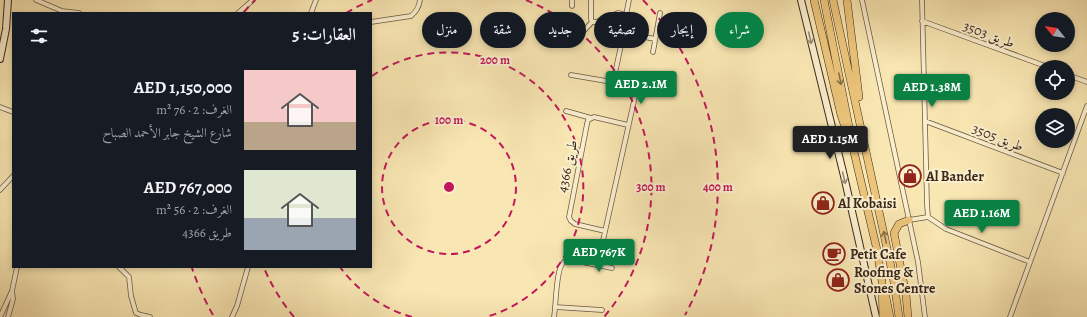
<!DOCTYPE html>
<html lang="ar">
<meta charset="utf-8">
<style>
:root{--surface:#171b24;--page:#20242c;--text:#f1f3f6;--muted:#9ea1a6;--accent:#0b8043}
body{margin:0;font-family:Alegreya,Amiri,serif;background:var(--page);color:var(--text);direction:rtl;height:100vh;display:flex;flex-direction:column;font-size:15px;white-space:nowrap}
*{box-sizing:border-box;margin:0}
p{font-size:13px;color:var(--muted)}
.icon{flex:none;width:22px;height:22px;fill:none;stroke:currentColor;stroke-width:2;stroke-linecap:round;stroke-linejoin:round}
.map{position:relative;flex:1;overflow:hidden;direction:ltr}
.sheet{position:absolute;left:12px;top:12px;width:360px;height:256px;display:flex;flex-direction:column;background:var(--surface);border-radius:0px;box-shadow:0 2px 6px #0003;direction:rtl}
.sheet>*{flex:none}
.guide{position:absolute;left:384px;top:12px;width:380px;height:36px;direction:rtl;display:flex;gap:8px}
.needle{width:26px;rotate:300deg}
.fabs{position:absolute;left:1035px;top:12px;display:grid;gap:8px}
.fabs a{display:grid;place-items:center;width:40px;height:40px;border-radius:50%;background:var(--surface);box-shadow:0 2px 6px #0003;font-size:20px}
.price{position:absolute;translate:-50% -34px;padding:0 9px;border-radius:4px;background:var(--accent);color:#fff;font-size:13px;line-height:26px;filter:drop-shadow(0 1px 2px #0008)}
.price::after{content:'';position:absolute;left:50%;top:24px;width:12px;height:9px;margin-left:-6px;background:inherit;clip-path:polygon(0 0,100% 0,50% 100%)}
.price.current{background:#222;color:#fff}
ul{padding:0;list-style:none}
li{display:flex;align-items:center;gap:12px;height:100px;padding:0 16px}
li span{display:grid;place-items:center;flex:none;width:112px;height:80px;border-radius:0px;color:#555}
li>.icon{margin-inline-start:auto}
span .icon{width:48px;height:48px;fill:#fffc;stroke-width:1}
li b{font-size:17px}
h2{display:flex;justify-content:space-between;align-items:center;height:48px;padding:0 16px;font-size:17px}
.tag{padding:0 14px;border-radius:18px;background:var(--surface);box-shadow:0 2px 6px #0003;font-size:14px;line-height:36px}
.tag.current{background:var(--accent);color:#fff}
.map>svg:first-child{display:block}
</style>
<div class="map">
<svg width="1087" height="317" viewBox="0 0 1087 317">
<rect width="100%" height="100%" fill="#f9e7b3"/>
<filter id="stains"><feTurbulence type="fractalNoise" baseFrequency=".005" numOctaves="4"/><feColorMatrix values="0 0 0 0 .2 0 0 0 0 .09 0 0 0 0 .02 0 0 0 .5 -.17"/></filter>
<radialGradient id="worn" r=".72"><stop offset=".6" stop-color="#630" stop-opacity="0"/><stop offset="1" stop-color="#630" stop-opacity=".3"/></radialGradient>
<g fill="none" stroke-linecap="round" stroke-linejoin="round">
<g stroke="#6a5842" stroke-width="5.5">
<path id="street" d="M36,0L62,11L79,13
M572,0V6
M591,0V19L592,22
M862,0L918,262L925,317
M922,0L927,204L928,217L946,229L1030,262
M238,13L253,0
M311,13L316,0
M626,15L629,0
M922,21L1048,67
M371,22L411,16C417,11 419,7 420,0
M624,33L655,39
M578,37L592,22H596L618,13L626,15V22L614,78L619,83L633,88L636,92L600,254C598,260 595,262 589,263
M653,52L660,13
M571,75L618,83
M1068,75L1087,82
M634,88L649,92
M0,107L13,112
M566,111L591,118
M925,121L1063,173
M0,190L13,176
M909,220L928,217
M605,231L575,224L571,221L569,217L587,124L588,120L594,117L628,125
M119,267L129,277L131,296L136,313L141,315L150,317
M555,307L602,310
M0,317L12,291L17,267
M8,317L13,299L12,291
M232,317L237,306L248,267
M554,317C556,306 556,269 563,263C565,260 568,260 572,260L612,268
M1010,317L1087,106"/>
</g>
<g stroke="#3a291c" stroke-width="8">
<path id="secondary" d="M801,0L844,176L876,317
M0,59L6,29L8,0"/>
</g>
<g stroke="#3a291c" stroke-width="8">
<path id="primary" d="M814,0L841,115L849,139
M824,0L854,152L877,250L882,281L883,317
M833,0L893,276L899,317
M847,0L859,97
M885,293L890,317
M908,317L906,295L894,233L899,224L909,220"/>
</g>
<use href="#street" stroke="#fbefce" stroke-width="4"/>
<use href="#secondary" stroke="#fbefce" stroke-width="6"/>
<use href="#primary" stroke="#ecc47a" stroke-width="7"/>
</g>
<defs><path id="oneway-shaft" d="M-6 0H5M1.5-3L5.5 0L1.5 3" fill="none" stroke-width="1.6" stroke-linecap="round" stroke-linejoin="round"/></defs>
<g stroke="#9a8c75">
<use href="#oneway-shaft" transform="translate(810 38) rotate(77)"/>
<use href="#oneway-shaft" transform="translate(844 178) rotate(77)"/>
</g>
<g stroke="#8a6f46">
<use href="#oneway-shaft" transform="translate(840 79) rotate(79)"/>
<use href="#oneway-shaft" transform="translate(885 237) rotate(-102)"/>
</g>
<g fill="none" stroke="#c2185b" stroke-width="2" stroke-dasharray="7 5">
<circle cx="449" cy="187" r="67"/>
<path d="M412 317A135 135 0 0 1 340 267M372 76A135 135 0 1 1 486 317"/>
<path d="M294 317A202 202 0 0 1 264 268M346 13A202 202 0 0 1 372 0M526 0A202 202 0 0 1 604 317"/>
<path d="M213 315A269 269 0 0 1 192 268M244 12A269 269 0 0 1 255 0M643 0A269 269 0 0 1 685 315"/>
</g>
<defs>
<g id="shop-ring" transform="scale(1.15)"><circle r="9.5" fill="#fbefce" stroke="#8f2418" stroke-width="1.5"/><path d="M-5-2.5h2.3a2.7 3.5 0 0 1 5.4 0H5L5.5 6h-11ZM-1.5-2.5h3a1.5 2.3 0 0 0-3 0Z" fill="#8f2418"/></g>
<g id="cafe-ring" transform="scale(1.15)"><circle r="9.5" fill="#fbefce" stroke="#8f2418" stroke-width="1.5"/><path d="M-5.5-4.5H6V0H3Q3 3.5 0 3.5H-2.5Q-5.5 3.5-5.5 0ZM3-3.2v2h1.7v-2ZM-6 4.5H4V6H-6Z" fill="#8f2418"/></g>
</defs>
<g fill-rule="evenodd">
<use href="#shop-ring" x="910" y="176"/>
<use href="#shop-ring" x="823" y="203"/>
<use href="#cafe-ring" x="834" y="254"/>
<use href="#shop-ring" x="838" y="280"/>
</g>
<g text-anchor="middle" stroke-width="4" stroke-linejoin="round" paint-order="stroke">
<g font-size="14" fill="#3a291c" stroke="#fbefce">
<text transform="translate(989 34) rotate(20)" y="5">طريق 3503</text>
<text transform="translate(998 137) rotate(21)" y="5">طريق 3505</text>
<text transform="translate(567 166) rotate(-78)" y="5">طريق 4366</text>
</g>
<g font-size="14" font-weight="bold" fill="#3a291c" stroke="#fbefce" text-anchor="start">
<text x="926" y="181">Al Bander</text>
<text x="838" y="208">Al Kobaisi</text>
<text x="850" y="259">Petit Cafe</text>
<text x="854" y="277">Roofing &amp;<tspan x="854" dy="16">Stones Centre</tspan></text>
</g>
</g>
<circle cx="449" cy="187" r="6" fill="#c2185b" stroke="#fbefce" stroke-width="2"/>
<g font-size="12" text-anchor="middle" font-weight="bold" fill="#c2185b" stroke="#fbefce" stroke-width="4" stroke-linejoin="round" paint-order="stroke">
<text x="495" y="64">200 m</text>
<text x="449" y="124">100 m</text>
<text x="651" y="191">300 m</text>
<text x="718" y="191">400 m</text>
</g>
<rect width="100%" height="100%" filter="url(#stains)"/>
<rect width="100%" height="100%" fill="url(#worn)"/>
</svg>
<div class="fabs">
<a><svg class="needle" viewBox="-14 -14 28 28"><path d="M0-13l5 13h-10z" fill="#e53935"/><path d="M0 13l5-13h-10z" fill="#9ea1a6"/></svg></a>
<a><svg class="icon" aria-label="locate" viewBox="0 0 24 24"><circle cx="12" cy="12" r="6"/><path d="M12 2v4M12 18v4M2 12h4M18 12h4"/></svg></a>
<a><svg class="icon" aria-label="layers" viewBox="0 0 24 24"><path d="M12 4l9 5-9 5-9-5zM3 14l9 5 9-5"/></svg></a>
</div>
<b class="price" style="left:641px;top:105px">AED 2.1M</b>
<b class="price" style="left:932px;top:108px">AED 1.38M</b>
<b class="price current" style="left:830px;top:160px">AED 1.15M</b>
<b class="price" style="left:982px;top:234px">AED 1.16M</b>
<b class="price" style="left:599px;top:273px">AED 767K</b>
<div class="guide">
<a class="tag current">شراء</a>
<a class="tag">إيجار</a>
<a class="tag">تصفية</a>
<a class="tag">جديد</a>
<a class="tag">شقة</a>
<a class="tag">منزل</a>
</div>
<section class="sheet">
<h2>العقارات: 5<svg class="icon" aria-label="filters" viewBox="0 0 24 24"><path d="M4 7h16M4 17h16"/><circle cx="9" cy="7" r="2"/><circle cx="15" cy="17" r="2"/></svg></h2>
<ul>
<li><span style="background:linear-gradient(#f6c9c9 65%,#b9a48a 0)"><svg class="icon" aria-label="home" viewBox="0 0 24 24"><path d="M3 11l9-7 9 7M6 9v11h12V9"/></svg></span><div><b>AED 1,150,000</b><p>الغرف: 2 · 76 m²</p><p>شارع الشيخ جابر الأحمد الصباح</p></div></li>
<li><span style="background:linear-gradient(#dfe7d0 60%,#9aa5b1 0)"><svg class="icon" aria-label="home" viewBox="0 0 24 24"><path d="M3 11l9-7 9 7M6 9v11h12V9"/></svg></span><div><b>AED 767,000</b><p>الغرف: 2 · 56 m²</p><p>طريق 4366</p></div></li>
</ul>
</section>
</div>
